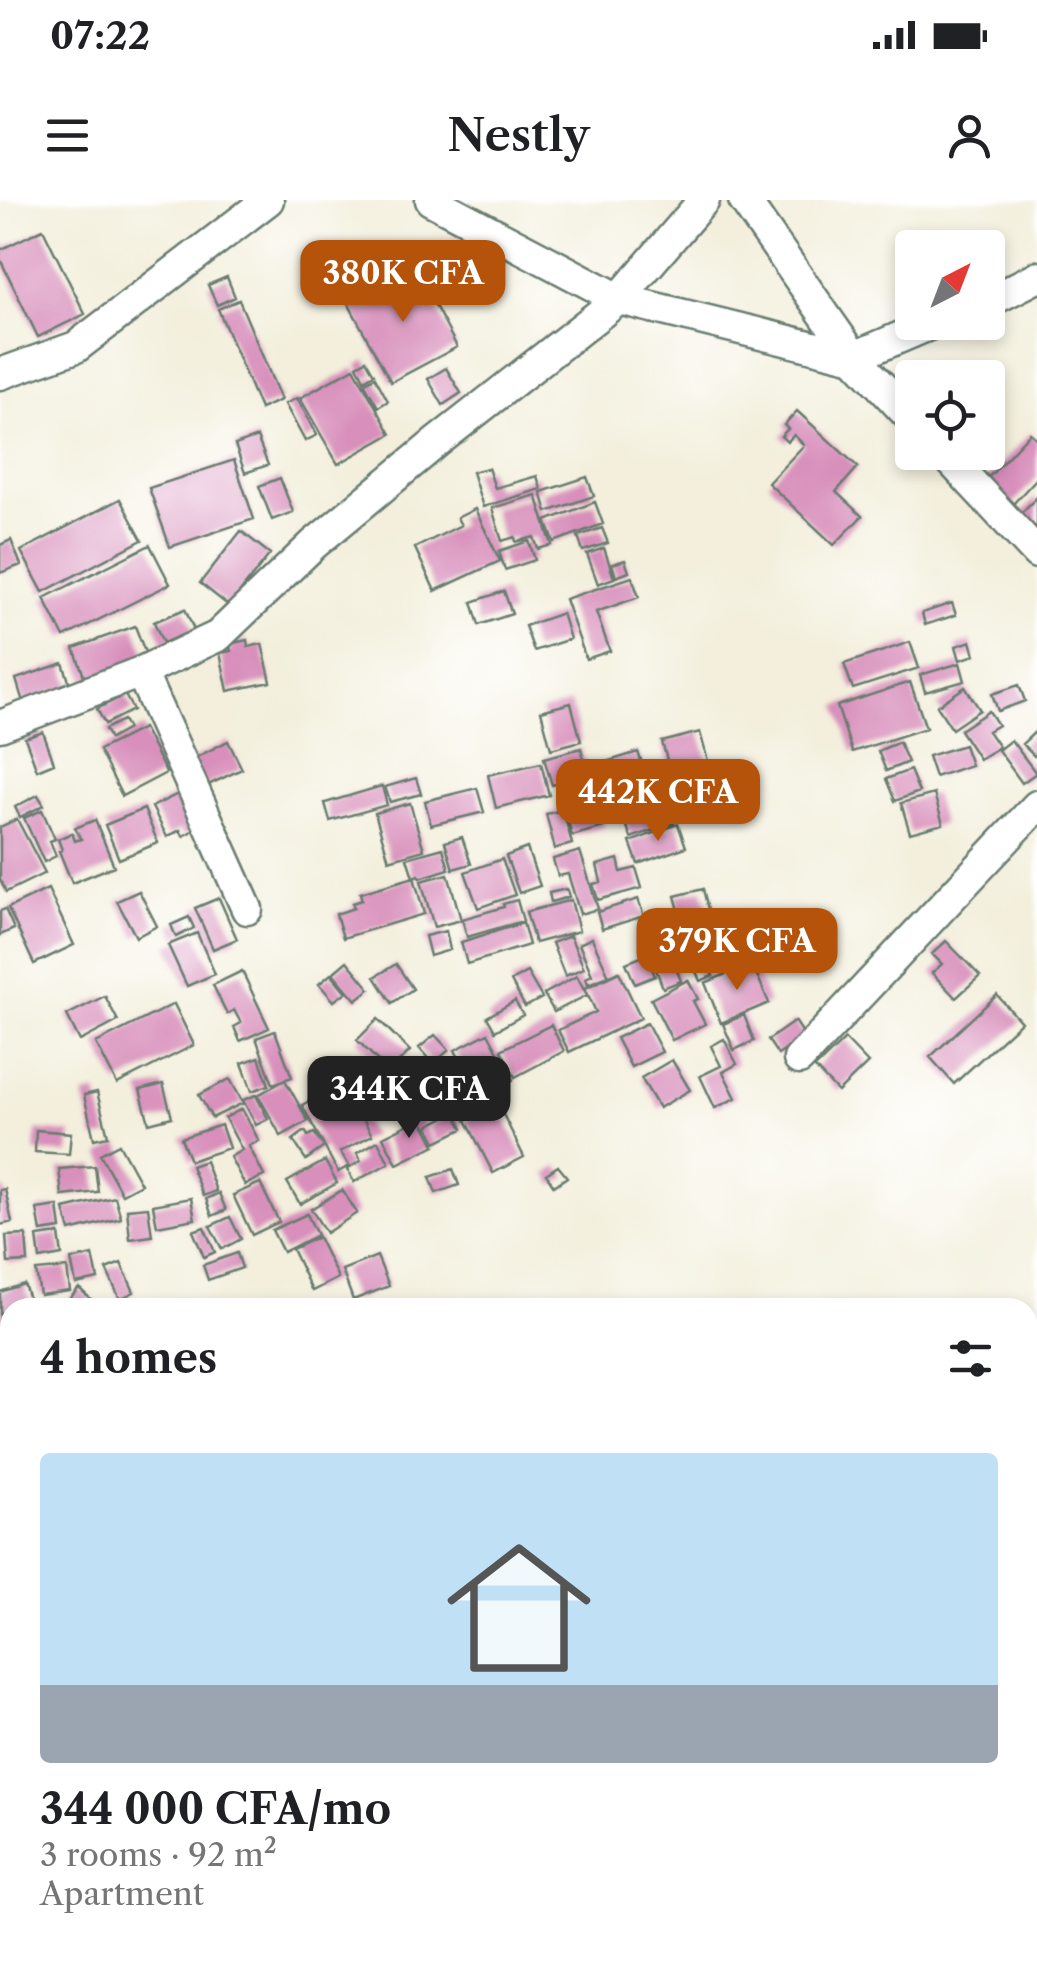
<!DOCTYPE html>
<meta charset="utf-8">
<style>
:root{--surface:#fff;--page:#f2f2f2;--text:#202124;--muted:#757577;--line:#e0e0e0;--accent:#b45309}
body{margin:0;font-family:"Libre Caslon Text",serif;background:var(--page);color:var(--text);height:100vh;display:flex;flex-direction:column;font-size:38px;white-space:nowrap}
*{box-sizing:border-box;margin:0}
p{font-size:32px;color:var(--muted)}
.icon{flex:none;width:55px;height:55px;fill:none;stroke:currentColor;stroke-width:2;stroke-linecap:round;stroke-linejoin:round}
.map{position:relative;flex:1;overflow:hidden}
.details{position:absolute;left:0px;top:1098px;width:1038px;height:672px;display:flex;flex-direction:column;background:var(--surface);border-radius:30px 30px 0 0;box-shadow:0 5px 15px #0003}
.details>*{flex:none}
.needle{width:65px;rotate:42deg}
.fabs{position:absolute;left:895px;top:30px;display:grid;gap:20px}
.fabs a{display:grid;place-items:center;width:110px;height:110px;border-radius:10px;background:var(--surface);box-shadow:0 5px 15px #0003;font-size:50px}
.price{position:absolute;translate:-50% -85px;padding:0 22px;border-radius:20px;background:var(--accent);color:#fff;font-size:32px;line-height:65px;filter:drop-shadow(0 2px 5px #0008)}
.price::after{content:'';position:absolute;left:50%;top:60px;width:30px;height:22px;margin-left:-15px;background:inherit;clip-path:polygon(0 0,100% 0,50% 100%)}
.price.on{background:#222;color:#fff}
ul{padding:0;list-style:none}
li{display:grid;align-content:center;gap:20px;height:530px;padding:0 40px}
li+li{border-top:2px solid var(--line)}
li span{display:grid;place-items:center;height:310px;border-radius:10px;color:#555}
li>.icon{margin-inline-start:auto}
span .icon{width:180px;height:180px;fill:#fffc;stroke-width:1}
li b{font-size:42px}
h2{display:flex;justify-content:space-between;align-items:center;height:120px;padding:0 40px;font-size:42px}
.status{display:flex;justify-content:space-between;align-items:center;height:70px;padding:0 50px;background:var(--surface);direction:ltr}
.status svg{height:28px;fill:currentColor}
header{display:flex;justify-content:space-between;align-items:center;height:130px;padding:0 40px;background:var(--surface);font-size:45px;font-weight:600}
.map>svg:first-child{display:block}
</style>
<div class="status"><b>07:22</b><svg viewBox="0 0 49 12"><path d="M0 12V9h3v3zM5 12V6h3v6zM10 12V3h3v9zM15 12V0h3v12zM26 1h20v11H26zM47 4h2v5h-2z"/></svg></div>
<header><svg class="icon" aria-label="menu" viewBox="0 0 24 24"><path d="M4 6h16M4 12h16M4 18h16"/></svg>Nestly<svg class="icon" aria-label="person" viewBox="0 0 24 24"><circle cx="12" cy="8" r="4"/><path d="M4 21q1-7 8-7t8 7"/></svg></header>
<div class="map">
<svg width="1037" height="1769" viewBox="0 0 1037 1769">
<rect width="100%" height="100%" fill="#fff"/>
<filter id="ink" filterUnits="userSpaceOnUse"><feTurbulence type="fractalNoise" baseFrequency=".01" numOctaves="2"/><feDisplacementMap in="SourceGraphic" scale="20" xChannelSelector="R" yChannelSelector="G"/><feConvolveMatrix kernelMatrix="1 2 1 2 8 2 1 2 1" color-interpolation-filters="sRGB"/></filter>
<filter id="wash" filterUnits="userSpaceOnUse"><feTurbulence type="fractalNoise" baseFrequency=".0048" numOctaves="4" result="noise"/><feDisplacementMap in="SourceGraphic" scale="40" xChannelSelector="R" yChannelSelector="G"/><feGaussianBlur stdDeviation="2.25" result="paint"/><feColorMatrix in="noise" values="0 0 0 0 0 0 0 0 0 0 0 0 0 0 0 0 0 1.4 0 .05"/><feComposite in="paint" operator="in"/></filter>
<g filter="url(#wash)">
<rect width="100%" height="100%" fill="#f3efdc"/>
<path fill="#e9d2ed" d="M0,1659L10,1683V1760H43L47,1769H0Z"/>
<g id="blocks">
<path fill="#d88fbb" d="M43,29L85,114L38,137L0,59V50Z
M415,68L457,147L391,182L348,103Z
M227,77L235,97L217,105L208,85Z
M239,100L281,200L260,209L218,109Z
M366,160L374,174L364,180L357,165Z
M354,168L391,234L338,264L300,198Z
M446,168L461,193L443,205L428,179Z
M375,177L388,201L378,207L364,183Z
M297,198L317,235L305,241L285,204Z
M797,211L858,267L836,292L862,316L834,345L768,283L804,245L794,235L787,242L781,236L788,229L784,225Z
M1030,233L1037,239V278L1012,305L985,281Z
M257,237L268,265L245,273L235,245Z
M234,260L254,319L170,347L149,288Z
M488,268L495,288L537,276L541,289L483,307L472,272Z
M587,277L594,296L547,312L541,292Z
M280,278L293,312L272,320L259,286Z
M536,295L552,345L538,349L534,337L516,342L515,337L502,341L492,308Z
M1037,297V329L1021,313Z
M120,299L142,340L43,392L21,351Z
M595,302L603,324L554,342L546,321Z
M475,309L500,361L435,391L415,348L461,325L457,318Z
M602,328L608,343L583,351L578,336Z
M241,331L270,354L229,406L200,383Z
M11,340L21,365L0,373V345Z
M529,341L535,360L505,370L499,351Z
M150,345L170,384L64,437L44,398Z
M604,348L614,378L598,384L587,354Z
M625,360L629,372L616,377L612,364Z
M632,377L639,397L596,412L610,451L586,459L565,399Z
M504,391L512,414L479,425L472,402Z
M952,403L956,415L925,425L922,413Z
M185,409L194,430L163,443L154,422Z
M562,413L570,439L534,451L525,426Z
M135,426L148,460L86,482L74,448Z
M247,440L248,447L262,444L271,482L228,491L220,453L231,451L229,444Z
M971,441L975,455L960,460L956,446Z
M910,442L919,468L853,489L844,464Z
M63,463L71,487L23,502L16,479Z
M960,463L965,481L925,492L920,475Z
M910,482L926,528L852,552L837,506Z
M1019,485L1025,501L998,511L992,494Z
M965,487L980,510L952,529L937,506Z
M125,495L133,510L105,524L97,509Z
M571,503L581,541L551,549L541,511Z
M989,511L998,525L988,531L999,547L979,559L960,530Z
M123,520L128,529L110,539L105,529Z
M143,528L166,573L122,596L99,550Z
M1037,530V553L1034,556L1022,544Z
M43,532L54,563L37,570L25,538Z
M700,532L708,561L670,571L662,542Z
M1011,540L1036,573L1022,583L998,550Z
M228,541L242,569L204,587L191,560Z
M899,542L908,562L886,571L878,551Z
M964,545L971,565L935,577L928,556Z
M581,548L588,575L552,585L544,558Z
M638,552L645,572L603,586L596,565Z
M541,563L549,595L496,608L488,575Z
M910,570L919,592L895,601L886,579Z
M416,578L421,594L390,602L385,587Z
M591,580L597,601L564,610L558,589Z
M382,586L387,605L330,621L325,603Z
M477,588L484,612L431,625L425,601Z
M178,594L196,629L183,636L180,630L167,637L152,607Z
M934,594L943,624L910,633L901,603Z
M38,595L44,605L20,617L15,607Z
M410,603L424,650L389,660L375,613Z
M598,603L604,627L572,636L566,612Z
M667,603L674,623L631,638L624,618Z
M144,609L158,643L119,659L105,625Z
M42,610L55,639L50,641L56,656L44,662L24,618Z
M563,610L572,644L555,649L546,614Z
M17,619L45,673L6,692L0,679V627Z
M95,620L114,666L72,683L59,651L62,650L58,639L72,633L75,641L81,639L75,628Z
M678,624L686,647L638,664L630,642Z
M462,637L471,664L453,669L445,642Z
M443,648L449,669L420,678L419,675L413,677L407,658Z
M527,648L540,686L519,693L506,656Z
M580,651L598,709L580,714L568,674L558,676L553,659Z
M502,659L515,695L478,708L465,672Z
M618,659L621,672L636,668L642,688L598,700L593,684L601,682L597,665Z
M448,674L461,720L434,727L421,681Z
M414,677L424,714L343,738L336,714L354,708L352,703L362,700L360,693Z
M48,689L74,745L34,764L8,708Z
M567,689L569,697L551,702L549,693Z
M703,689L714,733L687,739L675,696Z
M139,691L157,726L136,737L117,701Z
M219,698L237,739L213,749L195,708Z
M638,699L644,716L602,729L597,712Z
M517,700L523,721L467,737L462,719L504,707L503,704Z
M571,700L579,731L535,743L526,712Z
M5,709L14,729L0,735V711Z
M189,717L194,728L176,737L171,725Z
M523,723L529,745L467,764L461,742Z
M668,726L674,743L646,753L640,737Z
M446,731L450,750L430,756L425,736Z
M197,733L215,774L187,786L168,745Z
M570,736L584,768L565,776L552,743Z
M592,738L609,776L588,784L586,778L592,775L579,744Z
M946,741L980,776L956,798L932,773L942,764L932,754Z
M669,749L681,781L663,788L651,756Z
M704,754L713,776L700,781L691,759Z
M646,755L655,776L635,784L626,763Z
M347,761L370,789L356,800L333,773Z
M752,763L769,803L721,823L705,783Z
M396,764L413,789L392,803L375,777Z
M242,771L269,828L240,841L234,827L241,823L234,810L227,814L213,785Z
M527,772L542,798L525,807L511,781Z
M619,772L641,818L569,852L558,830L596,812L585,788Z
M331,774L346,792L334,801L319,784Z
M577,776L587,795L554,812L544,794Z
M688,780L698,799L693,801L705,824L672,840L651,799Z
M997,795L1021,822L954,884L930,857Z
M105,796L118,821L80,841L67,815Z
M515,801L523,815L495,831L487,817Z
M174,804L194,845L117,884L96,843Z
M744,815L754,841L734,850L723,824Z
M378,819L410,851L389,872L357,840Z
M795,821L805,836L778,855L768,840Z
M647,823L662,852L631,867L616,838Z
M551,825L564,851L515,877L501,850Z
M275,831L292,877L273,884L256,838Z
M488,833L513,880L491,892L476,862L464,868L455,850Z
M435,835L449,850L433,864L419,848Z
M724,839L737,864L723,872L736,898L715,908L700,876L721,866L711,846Z
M845,839L868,863L838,892L815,868Z
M259,857L269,885L252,891L242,863Z
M672,860L690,890L659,908L641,878Z
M375,862L402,899L386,912L379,903L367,913L345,885Z
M230,879L243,903L212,918L199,895Z
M285,880L308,921L281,936L258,895Z
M343,883L372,935L340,952L349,966L338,972L302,905Z
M163,884L172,917L149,923L140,890Z
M97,892L108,936L94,939L84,895Z
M256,895L268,919L256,925L243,900Z
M498,904L524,957L493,973L466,920Z
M242,909L259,941L249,946L264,976L245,985L230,957L242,950L225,918Z
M455,912L463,929L436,942L428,926Z
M421,918L435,945L397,964L383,937Z
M221,925L229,948L190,961L181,938Z
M36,930L71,933L69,954L35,952Z
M305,931L308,936L314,933L324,947L306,960L293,940Z
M378,941L389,963L354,982L347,969L361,961L357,953Z
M119,944L141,984L122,994L100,954Z
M205,961L216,991L203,996L191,966Z
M325,961L337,983L300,1004L287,982Z
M95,966L98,992L62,996L59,969Z
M558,966L567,977L554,986L546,974Z
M453,969L459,985L436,993L430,977Z
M260,983L279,1022L252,1035L233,995Z
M5,989L12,1022L0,1025V990Z
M342,990L357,1013L326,1033L311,1009Z
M219,993L226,1010L212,1016L206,999Z
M115,997L121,1018L70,1031L64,1009Z
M191,998L195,1019L157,1026L153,1005Z
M58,1006L61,1029L41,1032L37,1009Z
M148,1007L152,1036L130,1039L127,1009Z
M307,1014L317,1035L283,1052L272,1030Z
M230,1017L241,1039L222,1049L210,1026Z
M204,1027L215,1052L204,1057L193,1031Z
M59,1034L62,1055L40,1059L37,1037Z
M26,1035L28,1062L8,1063L6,1036Z
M318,1037L338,1078L312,1091L292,1049Z
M237,1053L242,1068L208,1080L203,1065Z
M93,1055L98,1079L76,1084L71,1060Z
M377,1056L389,1086L353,1100L342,1070Z
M121,1063L134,1092L120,1099L106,1069Z
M67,1068L70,1091L40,1095L36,1071Z
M24,1084L32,1108H10V1119L0,1122V1092Z
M79,1088L95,1103L91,1108L64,1105Z
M10,1205V1250L0,1254V1209Z
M10,1286V1336L0,1312V1290Z"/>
</g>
</g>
<g filter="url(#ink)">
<use href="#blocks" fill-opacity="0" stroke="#697b6f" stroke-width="2.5"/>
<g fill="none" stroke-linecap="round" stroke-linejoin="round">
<g stroke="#697b6f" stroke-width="35">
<path id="minor" d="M431,0L619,99L854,157L936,122
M744,0L854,157L912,219
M988,102L1037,77
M0,174L76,147L268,0
M943,252L1037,353
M141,472L247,709
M0,526L141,472L218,436L314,344L438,241L619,99L704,0
M799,859L1037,606
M0,1452L10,1486
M0,1583L10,1586
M1028,1653L1037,1652
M104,1760L109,1769
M641,1760L780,1769"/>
</g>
<use href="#minor" stroke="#fff" stroke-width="30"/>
</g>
</g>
</svg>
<div class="fabs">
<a><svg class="needle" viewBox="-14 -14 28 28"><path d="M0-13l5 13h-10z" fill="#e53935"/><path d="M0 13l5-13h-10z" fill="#757577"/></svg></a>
<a><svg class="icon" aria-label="locate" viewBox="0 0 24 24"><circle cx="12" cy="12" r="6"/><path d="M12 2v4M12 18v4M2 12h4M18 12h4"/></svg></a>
</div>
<b class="price" style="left:403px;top:125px">380K CFA</b>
<b class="price" style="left:658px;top:644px">442K CFA</b>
<b class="price" style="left:737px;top:793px">379K CFA</b>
<b class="price on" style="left:409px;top:941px">344K CFA</b>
<section class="details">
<h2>4 homes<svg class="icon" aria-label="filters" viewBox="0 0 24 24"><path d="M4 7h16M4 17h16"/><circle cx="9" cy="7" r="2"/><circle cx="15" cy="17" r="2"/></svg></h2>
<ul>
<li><span style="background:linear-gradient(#bfe0f5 75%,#9aa5b1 0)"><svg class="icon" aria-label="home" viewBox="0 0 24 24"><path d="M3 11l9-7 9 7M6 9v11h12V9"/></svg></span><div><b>344 000 CFA/mo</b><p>3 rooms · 92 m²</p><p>Apartment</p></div></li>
</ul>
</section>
</div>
